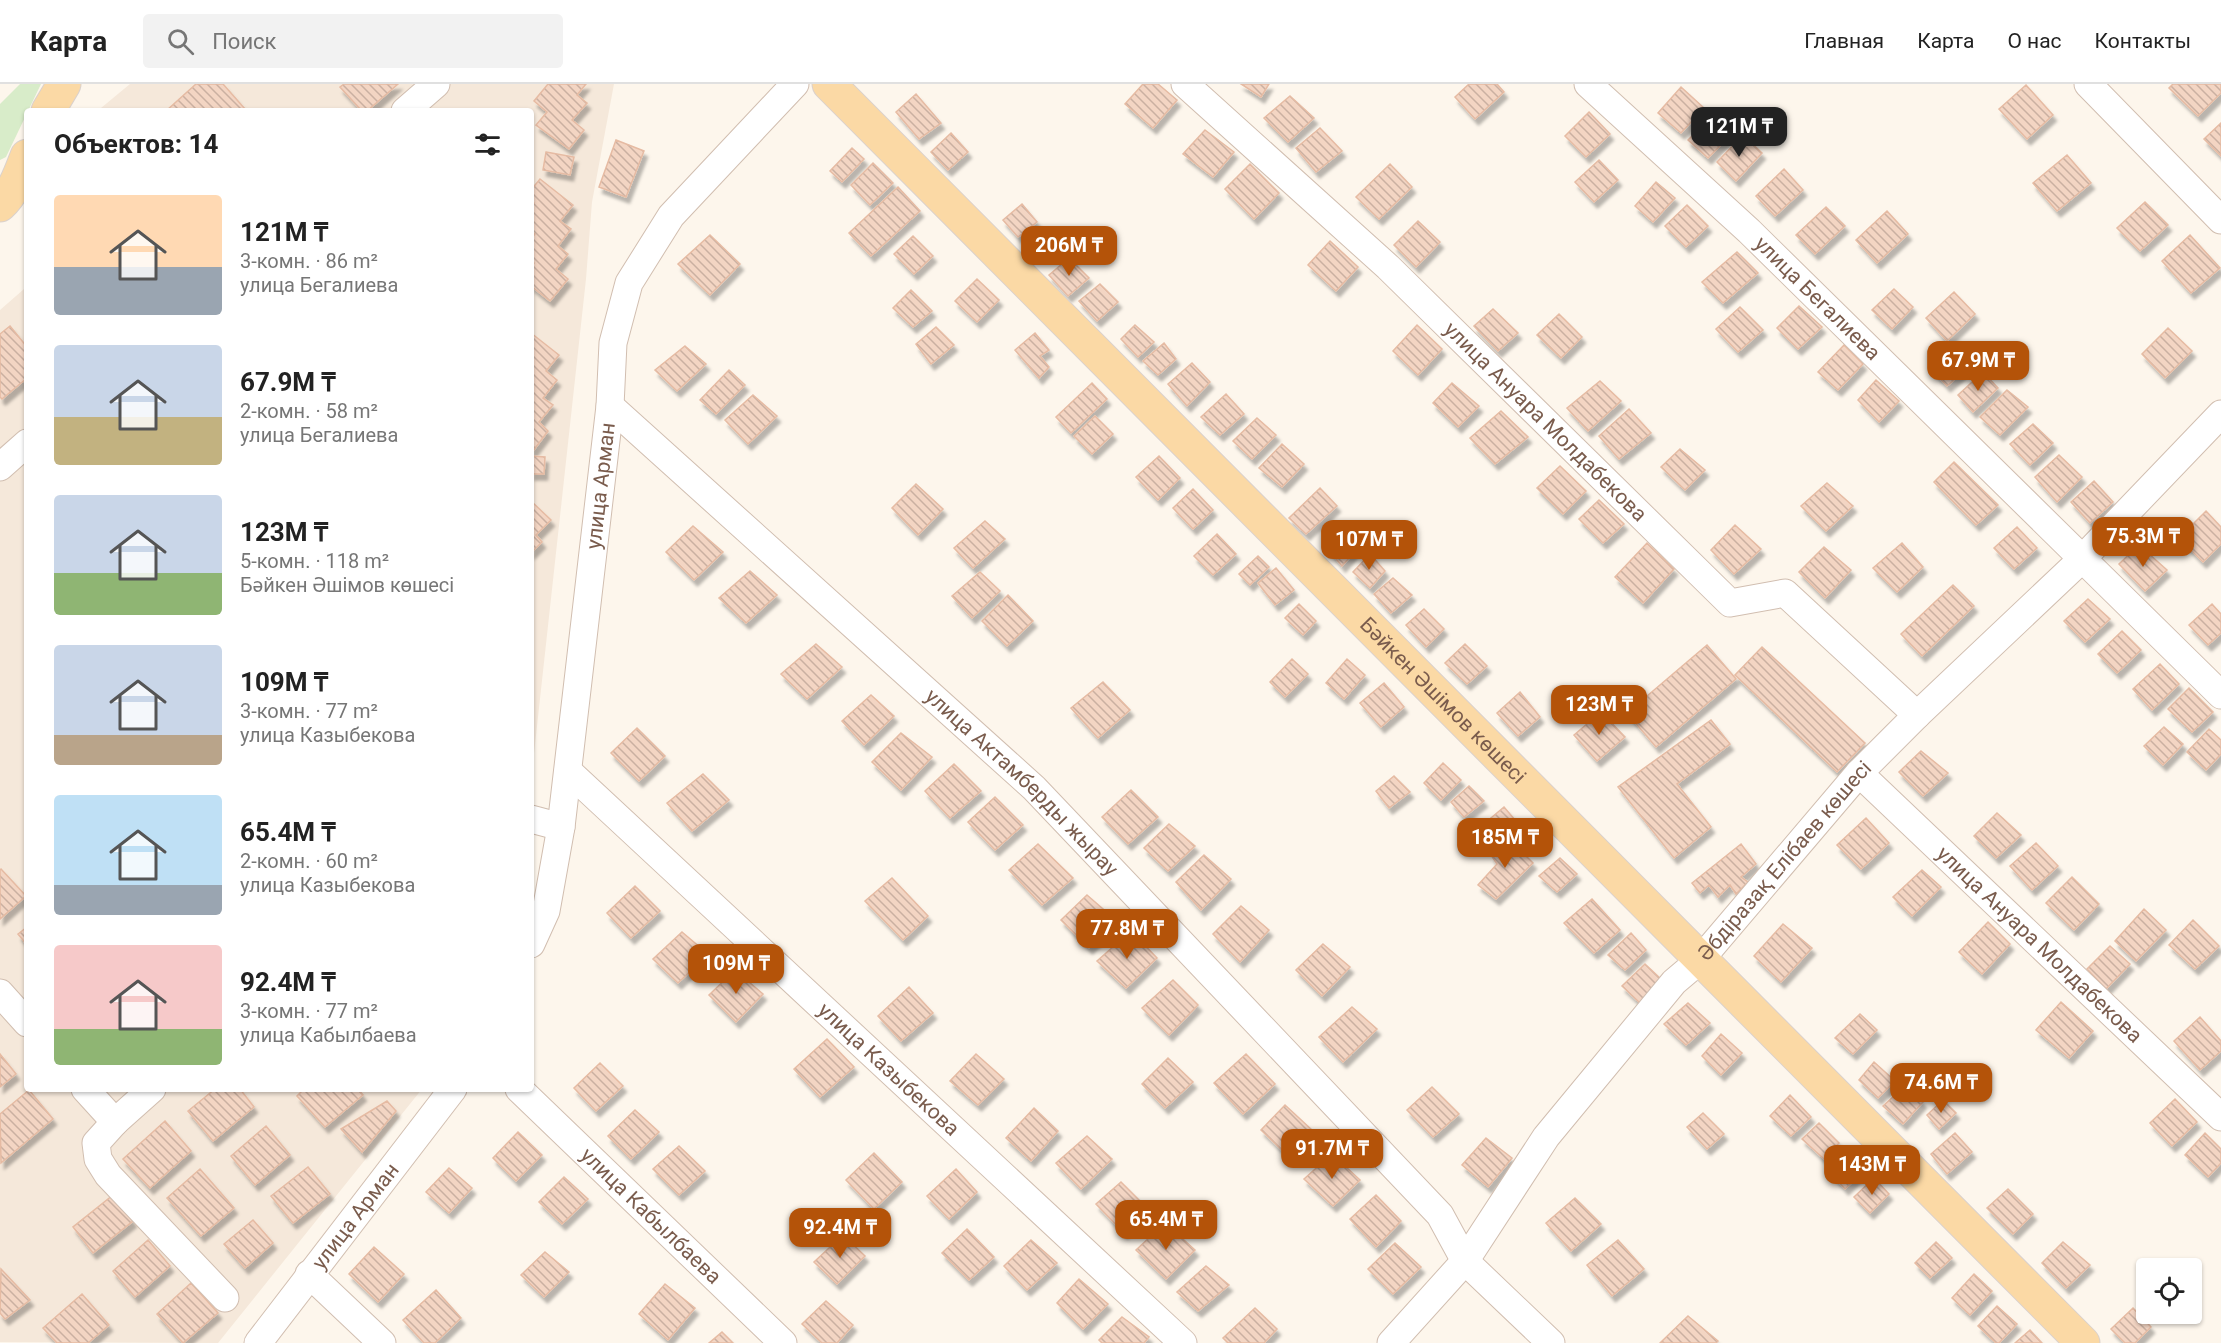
<!DOCTYPE html>
<html lang="ru">
<meta charset="utf-8">
<style>
:root{--surface:#fff;--page:#f2f2f2;--text:#222;--muted:#767676;--line:#e0e0e0;--accent:#b45309}
body{margin:0;font-family:Roboto,sans-serif;background:var(--page);color:var(--text);height:100vh;display:flex;flex-direction:column;font-size:22px;white-space:nowrap}
*{box-sizing:border-box;margin:0}
p{font-size:20px;color:var(--muted)}
.icon{flex:none;width:33px;height:33px;fill:none;stroke:currentColor;stroke-width:2;stroke-linecap:round;stroke-linejoin:round}
.map{position:relative;flex:1;overflow:hidden}
.side{position:absolute;left:24px;top:24px;width:510px;height:984px;display:flex;flex-direction:column;background:var(--surface);border-radius:6px;box-shadow:0 2px 4px #0004}
.side>*{flex:none}
.tools{position:absolute;left:2136px;top:1174px;display:grid;gap:12px}
.tools a{display:grid;place-items:center;width:66px;height:66px;border-radius:6px;background:var(--surface);box-shadow:0 2px 4px #0004;font-size:30px}
.price{position:absolute;translate:-50% -51px;padding:0 14px;border-radius:12px;background:var(--accent);color:#fff;font-size:20px;line-height:39px;filter:drop-shadow(0 2px 3px #0008)}
.price::after{content:'';position:absolute;left:50%;top:36px;width:18px;height:14px;margin-left:-9px;background:inherit;clip-path:polygon(0 0,100% 0,50% 100%)}
.price.selected{background:#222;color:#fff}
ul{padding:0;list-style:none}
li{display:flex;align-items:center;gap:18px;height:150px;padding:0 30px}
li span{display:grid;place-items:center;flex:none;width:168px;height:120px;border-radius:6px;color:#555}
li>.icon{margin-inline-start:auto}
span .icon{width:72px;height:72px;fill:#fffc;stroke-width:1}
li b{font-size:26px}
h2{display:flex;justify-content:space-between;align-items:center;height:72px;padding:0 30px;font-size:26px}
header{display:flex;align-items:center;gap:36px;box-sizing:border-box;height:84px;padding:0 30px;background:var(--surface);border-bottom:2px solid var(--line)}
header strong{font-size:28px}
nav{display:flex;gap:33px;margin-inline-start:auto;font-size:21px}
.search{width:420px;height:54px;background:var(--page);display:flex;align-items:center;gap:15px;box-sizing:border-box;padding:0 21px;border-radius:6px;color:var(--muted);font-size:22px}
.map>svg:first-child{display:block}
</style>
<header>
<strong>Карта</strong>
<div class="search"><svg class="icon" aria-label="search" viewBox="0 0 24 24"><circle cx="10" cy="10" r="6"/><path d="M15 15l6 6"/></svg>Поиск</div>
<nav><a>Главная</a><a>Карта</a><a>О нас</a><a>Контакты</a></nav>
</header>
<div class="map">
<svg width="2221" height="1259" viewBox="0 0 2221 1259">
<defs>
<pattern id="building-back-hatch" width="6" height="6" patternUnits="userSpaceOnUse" patternTransform="scale(1.5)"><rect width="6" height="6" fill="#f3d5c3"/><path d="M-1 5l2 2M0 0l6 6M5-1l2 2" fill="none" stroke="#cab0a1"/></pattern>
<filter id="shadow"><feDropShadow dx="3.5" dy="6" stdDeviation="1.5" flood-color="#0004"/></filter>
</defs>
<rect width="100%" height="100%" fill="#fdf6ec"/>
<path fill="#f5e8da" d="M130,0H614L592,118L586,195L531,697V27H103L101,24Z
M24,205L27,209V1005H422L218,1259L0,1258V226Z"/>
<path fill="#d8ecc9" d="M20,0H41L6,73L0,76V20Z"/>
<path fill="url(#building-back-hatch)" stroke="#e6bba3" stroke-width="1.5" filter="url(#shadow)" d="M196,0H223L245,25L243,27H166Z
M344,0H398L367,27H362L340,3Z
M548,0H586L577,11L587,19L572,36L584,46L569,65L536,41L547,28L534,17Z
M1143,0H1158L1177,16L1153,44L1125,20Z
M1241,0H1269L1261,13Z
M1469,0H1497L1504,8L1475,35L1455,13Z
M2173,0H2221V9L2198,32L2169,4Z
M2026,1L2053,31L2027,55L1999,25Z
M1681,3L1704,24L1681,49L1658,29Z
M916,10L941,39L919,55L896,28Z
M1290,12L1314,34L1288,58L1264,34Z
M1589,28L1610,50L1586,73L1565,52Z
M1714,30L1734,48L1708,74L1688,56Z
M2221,39V72L2204,55Z
M1320,44L1342,67L1316,88L1296,64Z
M1205,46L1234,68L1213,93L1183,70Z
M951,49L968,68L948,86L931,68Z
M1743,51L1762,69L1736,97L1717,78Z
M616,56L644,67L626,113L599,103Z
M852,64L864,75L842,98L830,87Z
M546,68L574,73L570,91L543,86Z
M2067,71L2091,99L2057,127L2033,99Z
M1599,76L1618,96L1594,118L1575,98Z
M873,79L893,99L870,121L851,101Z
M1250,80L1279,109L1254,135L1225,105Z
M1390,80L1412,103L1379,135L1356,113Z
M1784,85L1803,106L1775,132L1756,112Z
M540,95L573,121L560,137L571,145L558,162L568,170L556,185L568,195L550,217L531,202V182L534,179L531,177V155L535,150L531,147V122L534,119L531,117V106Z
M1656,98L1675,114L1653,138L1635,122Z
M898,103L920,127L871,172L849,149Z
M2145,118L2168,141L2140,167L2117,144Z
M1022,120L1037,138L1018,153L1003,136Z
M1687,121L1708,142L1686,163L1665,142Z
M1826,123L1845,142L1815,170L1796,151Z
M1887,127L1908,150L1877,179L1856,156Z
M1418,137L1440,158L1416,183L1394,161Z
M710,151L740,180L710,211L678,180Z
M2190,151L2220,184L2191,209L2162,177Z
M913,152L933,172L914,190L894,170Z
M1330,157L1358,183L1336,207L1308,181Z
M1737,168L1758,189L1723,219L1702,198Z
M1069,174L1089,194L1068,212L1049,191Z
M977,195L999,216L977,238L955,217Z
M1100,200L1118,218L1097,237L1079,217Z
M1894,205L1913,223L1892,245L1872,226Z
M911,206L932,227L913,243L893,224Z
M1954,208L1975,230L1947,257L1926,234Z
M1799,222L1822,243L1798,265L1777,244Z
M1740,223L1763,246L1738,268L1716,245Z
M1493,225L1518,249L1498,267L1474,242Z
M1559,230L1582,253L1561,274L1537,251Z
M1135,241L1154,258L1138,273L1121,255Z
M1417,241L1442,265L1418,291L1393,267Z
M10,242L27,263V294L2,315L0,313V250Z
M936,243L954,261L931,280L916,260Z
M2168,244L2192,267L2165,294L2142,270Z
M531,249L559,271L546,287L557,296L543,314L553,321L539,338L548,347L533,367L531,365Z
M1035,249L1049,266L1040,272L1049,283L1039,294L1015,266Z
M1164,259L1176,275L1158,291L1143,277Z
M1844,261L1863,280L1838,306L1818,288Z
M685,262L706,280L677,307L655,286Z
M1956,263L1973,280L1947,302L1931,285Z
M1192,279L1210,298L1187,322L1168,300Z
M729,286L745,301L716,330L700,316Z
M1983,288L1998,304L1973,328L1958,311Z
M1876,296L1899,317L1879,338L1858,316Z
M1600,297L1621,317L1588,347L1567,324Z
M1092,299L1107,315L1071,349L1056,333Z
M1452,299L1479,322L1458,343L1433,319Z
M2007,306L2028,323L2000,351L1980,333Z
M1226,310L1244,330L1220,351L1201,333Z
M753,311L777,332L748,360L725,336Z
M1629,325L1651,349L1619,375L1599,352Z
M1501,327L1528,353L1495,380L1470,354Z
M1095,332L1113,350L1092,370L1074,352Z
M1257,334L1276,351L1252,375L1233,357Z
M2033,340L2053,359L2030,381L2010,360Z
M1282,360L1304,380L1282,403L1259,384Z
M1680,365L1705,386L1685,406L1661,383Z
M2059,371L2082,393L2057,418L2035,393Z
M531,372L545,373L544,390H531Z
M1159,372L1180,394L1158,416L1136,393Z
M1954,378L1998,421L1976,441L1934,398Z
M1560,382L1586,407L1563,430L1537,404Z
M2094,397L2113,418L2090,439L2071,418Z
M1827,399L1853,422L1826,447L1801,422Z
M916,400L943,425L918,451L892,424Z
M1320,404L1337,422L1306,450L1289,434Z
M1193,405L1213,426L1193,445L1173,424Z
M1599,416L1624,440L1603,459L1579,435Z
M531,417L551,436L536,451L542,458L531,469Z
M2206,427L2221,443V460L2203,478L2179,454Z
M985,437L1005,455L973,484L954,464Z
M1735,441L1761,465L1734,490L1711,466Z
M693,442L723,468L694,496L666,468Z
M2017,443L2037,464L2014,485L1994,464Z
M1343,447L1359,463L1342,482L1327,464Z
M1217,450L1236,470L1213,491L1194,472Z
M1647,459L1674,485L1643,519L1615,493Z
M1902,459L1923,483L1897,508L1873,484Z
M2139,461L2167,486L2145,507L2119,480Z
M1824,463L1851,486L1825,514L1799,488Z
M1370,470L1385,487L1370,504L1353,488Z
M1258,472L1269,483L1250,501L1239,490Z
M1276,484L1294,506L1275,521L1258,499Z
M750,487L777,511L746,539L719,514Z
M980,488L1000,507L972,534L952,512Z
M1393,494L1412,511L1391,529L1374,510Z
M1953,501L1974,522L1922,572L1901,550Z
M1008,511L1033,537L1007,562L982,537Z
M2088,515L2110,535L2085,558L2064,537Z
M1299,520L1316,537L1303,551L1285,534Z
M2212,520L2221,530V549L2208,561L2189,541Z
M1424,525L1444,545L1426,563L1406,541Z
M2122,547L2141,566L2117,589L2098,570Z
M816,560L842,583L807,615L781,590Z
M1465,560L1487,582L1467,600L1445,579Z
M1707,561L1736,595L1656,663L1627,629Z
M1762,563L1865,659L1837,688L1735,591Z
M1292,575L1308,590L1285,613L1270,598Z
M1347,575L1365,591L1344,615L1326,599Z
M2160,580L2179,600L2152,626L2133,605Z
M1103,598L1130,626L1098,654L1071,624Z
M1384,599L1404,623L1381,643L1360,619Z
M2189,604L2213,628L2192,648L2168,625Z
M1520,608L1540,633L1518,652L1497,629Z
M871,611L894,632L864,661L842,637Z
M1601,628L1625,653L1597,677L1574,651Z
M1711,636L1730,660L1677,700L1711,743L1674,774L1618,703Z
M2164,643L2183,660L2163,681L2144,662Z
M637,644L665,672L639,697L611,669Z
M2209,645L2221,656V670L2206,686L2187,668Z
M901,649L932,673L901,706L872,678Z
M1921,667L1948,689L1923,712L1899,688Z
M1443,679L1461,696L1441,716L1424,699Z
M954,680L981,707L950,734L925,707Z
M703,690L729,716L692,747L667,719Z
M1394,692L1410,708L1389,724L1376,707Z
M1469,702L1484,717L1464,733L1451,718Z
M1131,706L1158,733L1128,760L1102,733Z
M995,713L1023,741L995,766L968,738Z
M1504,723L1515,736L1491,757L1479,744Z
M1997,729L2021,751L1996,774L1974,752Z
M1866,734L1889,759L1861,785L1837,761Z
M1169,740L1195,762L1168,787L1144,764Z
M1508,754L1533,779L1496,815L1478,801L1497,780L1491,771Z
M2036,759L2058,782L2032,806L2010,782Z
M1038,760L1073,794L1042,821L1009,786Z
M1741,760L1756,780L1741,793L1748,798L1736,810L1730,801L1718,813L1709,801L1700,809L1692,799Z
M1204,771L1231,795L1201,826L1176,798Z
M1560,774L1577,790L1557,808L1539,792Z
M1,785L26,812L0,835V786Z
M1922,786L1941,803L1912,832L1893,813Z
M2072,793L2099,820L2074,846L2046,819Z
M892,794L928,832L903,856L865,817Z
M635,802L660,827L631,854L607,829Z
M1087,811L1118,838L1089,864L1061,836Z
M1592,815L1620,846L1594,869L1564,839Z
M1241,822L1269,846L1240,878L1213,850Z
M2144,825L2166,846L2136,877L2115,857Z
M2193,836L2219,862L2195,885L2169,861Z
M1988,838L2010,860L1982,890L1959,868Z
M1783,840L1812,864L1781,898L1754,872Z
M27,843V861L18,850Z
M1131,847L1157,874L1126,904L1097,877Z
M682,848L708,870L678,899L653,875Z
M1631,849L1646,866L1625,886L1608,871Z
M1323,860L1350,883L1322,912L1296,886Z
M2110,862L2130,880L2106,905L2087,885Z
M1645,880L1662,896L1640,919L1622,902Z
M735,886L763,910L736,938L709,911Z
M1173,896L1198,921L1169,951L1142,924Z
M909,903L933,929L901,957L878,932Z
M2061,918L2093,947L2069,974L2036,946Z
M1688,919L1710,939L1686,961L1664,940Z
M1352,923L1377,945L1343,978L1319,953Z
M1860,930L1877,946L1853,970L1835,954Z
M2200,933L2221,957V967L2200,986L2174,957Z
M1721,950L1742,969L1721,991L1702,972Z
M827,955L854,983L820,1013L794,985Z
M0,970L16,990L0,1003Z
M976,970L1004,995L978,1021L950,997Z
M1246,970L1275,1000L1243,1030L1214,999Z
M1168,974L1193,998L1165,1024L1142,1000Z
M1874,978L1895,997L1878,1014L1859,996Z
M600,979L623,1002L596,1027L574,1004Z
M1906,1001L1923,1018L1903,1040L1883,1022Z
M1432,1003L1459,1030L1433,1053L1407,1026Z
M215,1005H240L254,1023L213,1057L188,1027Z
M304,1005H358L363,1011L325,1043L297,1012Z
M29,1006L53,1035L1,1079L0,1030Z
M1790,1011L1811,1033L1791,1052L1770,1032Z
M2175,1015L2197,1038L2172,1062L2150,1039Z
M1943,1016L1956,1029L1939,1045L1927,1031Z
M387,1017L396,1027L362,1068L341,1045Z
M1285,1021L1312,1046L1288,1072L1261,1046Z
M1034,1024L1058,1047L1031,1077L1006,1054Z
M635,1026L659,1048L631,1075L608,1052Z
M1703,1029L1724,1050L1707,1065L1687,1043Z
M165,1037L191,1067L150,1104L123,1075Z
M1819,1039L1839,1059L1824,1075L1802,1055Z
M266,1042L290,1071L255,1101L231,1072Z
M518,1048L542,1071L516,1097L493,1074Z
M1955,1049L1972,1068L1947,1090L1931,1070Z
M2205,1049L2221,1065V1079L2208,1093L2185,1071Z
M1087,1052L1112,1075L1081,1105L1056,1079Z
M1486,1054L1512,1074L1488,1103L1462,1081Z
M679,1062L705,1087L679,1111L653,1085Z
M1847,1066L1866,1085L1845,1105L1828,1086Z
M874,1069L902,1098L874,1125L846,1096Z
M1332,1070L1360,1096L1333,1122L1304,1095Z
M308,1083L330,1110L293,1139L271,1112Z
M449,1084L472,1104L449,1129L426,1108Z
M200,1085L234,1124L201,1152L167,1114Z
M956,1085L977,1108L949,1135L927,1112Z
M564,1093L588,1115L562,1140L539,1118Z
M1874,1094L1889,1110L1870,1129L1854,1113Z
M1121,1098L1148,1125L1124,1149L1096,1120Z
M2008,1105L2033,1130L2013,1150L1987,1124Z
M113,1111L133,1137L93,1169L73,1143Z
M1376,1111L1401,1137L1376,1163L1350,1135Z
M1575,1114L1601,1140L1571,1167L1546,1139Z
M253,1136L273,1159L245,1184L224,1160Z
M1165,1139L1195,1166L1166,1195L1136,1166Z
M967,1145L994,1173L969,1196L942,1169Z
M843,1151L865,1172L837,1200L814,1178Z
M148,1156L170,1182L135,1213L113,1187Z
M1031,1156L1057,1179L1027,1206L1004,1182Z
M1618,1156L1644,1185L1612,1212L1587,1181Z
M1936,1158L1952,1174L1930,1194L1915,1179Z
M2063,1158L2090,1181L2066,1204L2042,1179Z
M1395,1159L1421,1183L1393,1210L1368,1185Z
M374,1163L404,1190L378,1218L349,1190Z
M545,1168L569,1188L544,1213L521,1191Z
M1206,1182L1229,1201L1198,1227L1177,1208Z
M1,1185L30,1216L5,1235L0,1229Z
M1974,1190L1992,1207L1970,1231L1952,1214Z
M1079,1195L1108,1220L1083,1245L1057,1219Z
M191,1199L218,1229L183,1259L157,1230Z
M665,1200L695,1224L668,1256L639,1230Z
M436,1206L461,1234L435,1259H424L403,1236Z
M82,1210L109,1241L88,1259H57L43,1244Z
M826,1217L853,1241L837,1259H822L802,1240Z
M1997,1222L2017,1240L1999,1259H1996L1978,1242Z
M1255,1224L1277,1245L1264,1259H1228L1223,1254Z
M2133,1224L2151,1243L2135,1259H2125L2111,1245Z
M1688,1232L1718,1257L1716,1259H1660Z
M1122,1233L1149,1253L1144,1259H1102L1099,1256Z
M2030,1246L2042,1259H2015Z
M722,1248L733,1259H709Z"/>
<g fill="none" stroke-linecap="round" stroke-linejoin="round">
<g stroke="#d1beb0" stroke-width="29">
<g id="minor">
<path id="s1" d="M1185,0L1388,183L1730,519L1785,509L1917,631"/>
<path id="s2" d="M1588,0L1749,147L2221,611"/>
<path d="M2088,0L2221,136"/>
<path d="M405,27L436,0"/>
<path id="s3" d="M610,322L1034,704L1440,1131L1465,1177L1551,1259"/>
<path d="M0,383L27,359"/>
<path id="s4" d="M568,687L1183,1259"/>
<path id="s5" d="M1859,689L2221,1033"/>
<path d="M531,735L561,743"/>
<path id="s6" d="M531,860L546,827L561,743L610,322L613,259L629,199L671,132L795,0"/>
<path d="M0,909L27,939"/>
<path d="M85,1005L115,1038"/>
<path d="M152,1005L115,1038L96,1059L98,1075L108,1091L225,1214"/>
<path id="s7" d="M519,1005L783,1259"/>
<path d="M309,1190L382,1259"/>
<path id="s8" d="M258,1259L453,1005"/>
<path id="s9" d="M1391,1259L1465,1177L1546,1053L1674,898L1700,876L1859,689L1917,631L2082,475L2221,330"/>
</g>
</g>
<g stroke="#dad1cd" stroke-width="35">
<g id="major">
<path id="s10" d="M829,0L2083,1259"/>
<path d="M48,27L64,0"/>
<path d="M0,121C14,108 20,90 27,72"/>
</g>
</g>
<use href="#minor" stroke="#fff" stroke-width="27"/>
<use href="#major" stroke="#fbd9a5" stroke-width="33"/>
</g>
<g text-anchor="middle" stroke-width="5" stroke-linejoin="round" paint-order="stroke">
<g font-size="21" fill="#7a5c4d" stroke="#fffaf3">
<text dy="7" stroke="none"><textPath href="#s2" startOffset="314">улица Бегалиева</textPath></text>
<text dy="7" stroke="none"><textPath href="#s1" startOffset="494">улица Ануара Молдабекова</textPath></text>
<text dy="7" stroke="none"><textPath href="#s6" startOffset="465">улица Арман</textPath></text>
<text dy="7" stroke="none"><textPath href="#s10" startOffset="870">Бәйкен Әшімов көшесі</textPath></text>
<text dy="7" stroke="none"><textPath href="#s3" startOffset="558">улица Актамберды жырау</textPath></text>
<text dy="7" stroke="none"><textPath href="#s9" startOffset="624">Әбдіразақ Елібаев көшесі</textPath></text>
<text dy="7" stroke="none"><textPath href="#s5" startOffset="249">улица Ануара Молдабекова</textPath></text>
<text dy="7" stroke="none"><textPath href="#s4" startOffset="438">улица Казыбекова</textPath></text>
<text dy="7" stroke="none"><textPath href="#s8" startOffset="160">улица Арман</textPath></text>
<text dy="7" stroke="none"><textPath href="#s7" startOffset="183">улица Кабылбаева</textPath></text>
</g>
</g>
</svg>
<div class="tools">
<a><svg class="icon" aria-label="locate" viewBox="0 0 24 24"><circle cx="12" cy="12" r="6"/><path d="M12 2v4M12 18v4M2 12h4M18 12h4"/></svg></a>
</div>
<b class="price selected" style="left:1739px;top:74px">121M ₸</b>
<b class="price" style="left:1069px;top:193px">206M ₸</b>
<b class="price" style="left:1978px;top:308px">67.9M ₸</b>
<b class="price" style="left:2143px;top:484px">75.3M ₸</b>
<b class="price" style="left:1369px;top:487px">107M ₸</b>
<b class="price" style="left:1599px;top:652px">123M ₸</b>
<b class="price" style="left:1505px;top:785px">185M ₸</b>
<b class="price" style="left:1127px;top:876px">77.8M ₸</b>
<b class="price" style="left:736px;top:911px">109M ₸</b>
<b class="price" style="left:1941px;top:1030px">74.6M ₸</b>
<b class="price" style="left:1332px;top:1096px">91.7M ₸</b>
<b class="price" style="left:1872px;top:1112px">143M ₸</b>
<b class="price" style="left:1166px;top:1167px">65.4M ₸</b>
<b class="price" style="left:840px;top:1175px">92.4M ₸</b>
<section class="side">
<h2>Объектов: 14<svg class="icon" aria-label="filters" viewBox="0 0 24 24"><path d="M4 7h16M4 17h16"/><circle cx="9" cy="7" r="2"/><circle cx="15" cy="17" r="2"/></svg></h2>
<ul>
<li><span style="background:linear-gradient(#ffd9b3 60%,#9aa5b1 0)"><svg class="icon" aria-label="home" viewBox="0 0 24 24"><path d="M3 11l9-7 9 7M6 9v11h12V9"/></svg></span><div><b>121M ₸</b><p>3-комн. · 86 m²</p><p>улица Бегалиева</p></div></li>
<li><span style="background:linear-gradient(#c9d6e8 60%,#c2b280 0)"><svg class="icon" aria-label="home" viewBox="0 0 24 24"><path d="M3 11l9-7 9 7M6 9v11h12V9"/></svg></span><div><b>67.9M ₸</b><p>2-комн. · 58 m²</p><p>улица Бегалиева</p></div></li>
<li><span style="background:linear-gradient(#c9d6e8 65%,#8fb573 0)"><svg class="icon" aria-label="home" viewBox="0 0 24 24"><path d="M3 11l9-7 9 7M6 9v11h12V9"/></svg></span><div><b>123M ₸</b><p>5-комн. · 118 m²</p><p>Бәйкен Әшімов көшесі</p></div></li>
<li><span style="background:linear-gradient(#c9d6e8 75%,#b9a48a 0)"><svg class="icon" aria-label="home" viewBox="0 0 24 24"><path d="M3 11l9-7 9 7M6 9v11h12V9"/></svg></span><div><b>109M ₸</b><p>3-комн. · 77 m²</p><p>улица Казыбекова</p></div></li>
<li><span style="background:linear-gradient(#bfe0f5 75%,#9aa5b1 0)"><svg class="icon" aria-label="home" viewBox="0 0 24 24"><path d="M3 11l9-7 9 7M6 9v11h12V9"/></svg></span><div><b>65.4M ₸</b><p>2-комн. · 60 m²</p><p>улица Казыбекова</p></div></li>
<li><span style="background:linear-gradient(#f6c9c9 70%,#8fb573 0)"><svg class="icon" aria-label="home" viewBox="0 0 24 24"><path d="M3 11l9-7 9 7M6 9v11h12V9"/></svg></span><div><b>92.4M ₸</b><p>3-комн. · 77 m²</p><p>улица Кабылбаева</p></div></li>
</ul>
</section>
</div>
